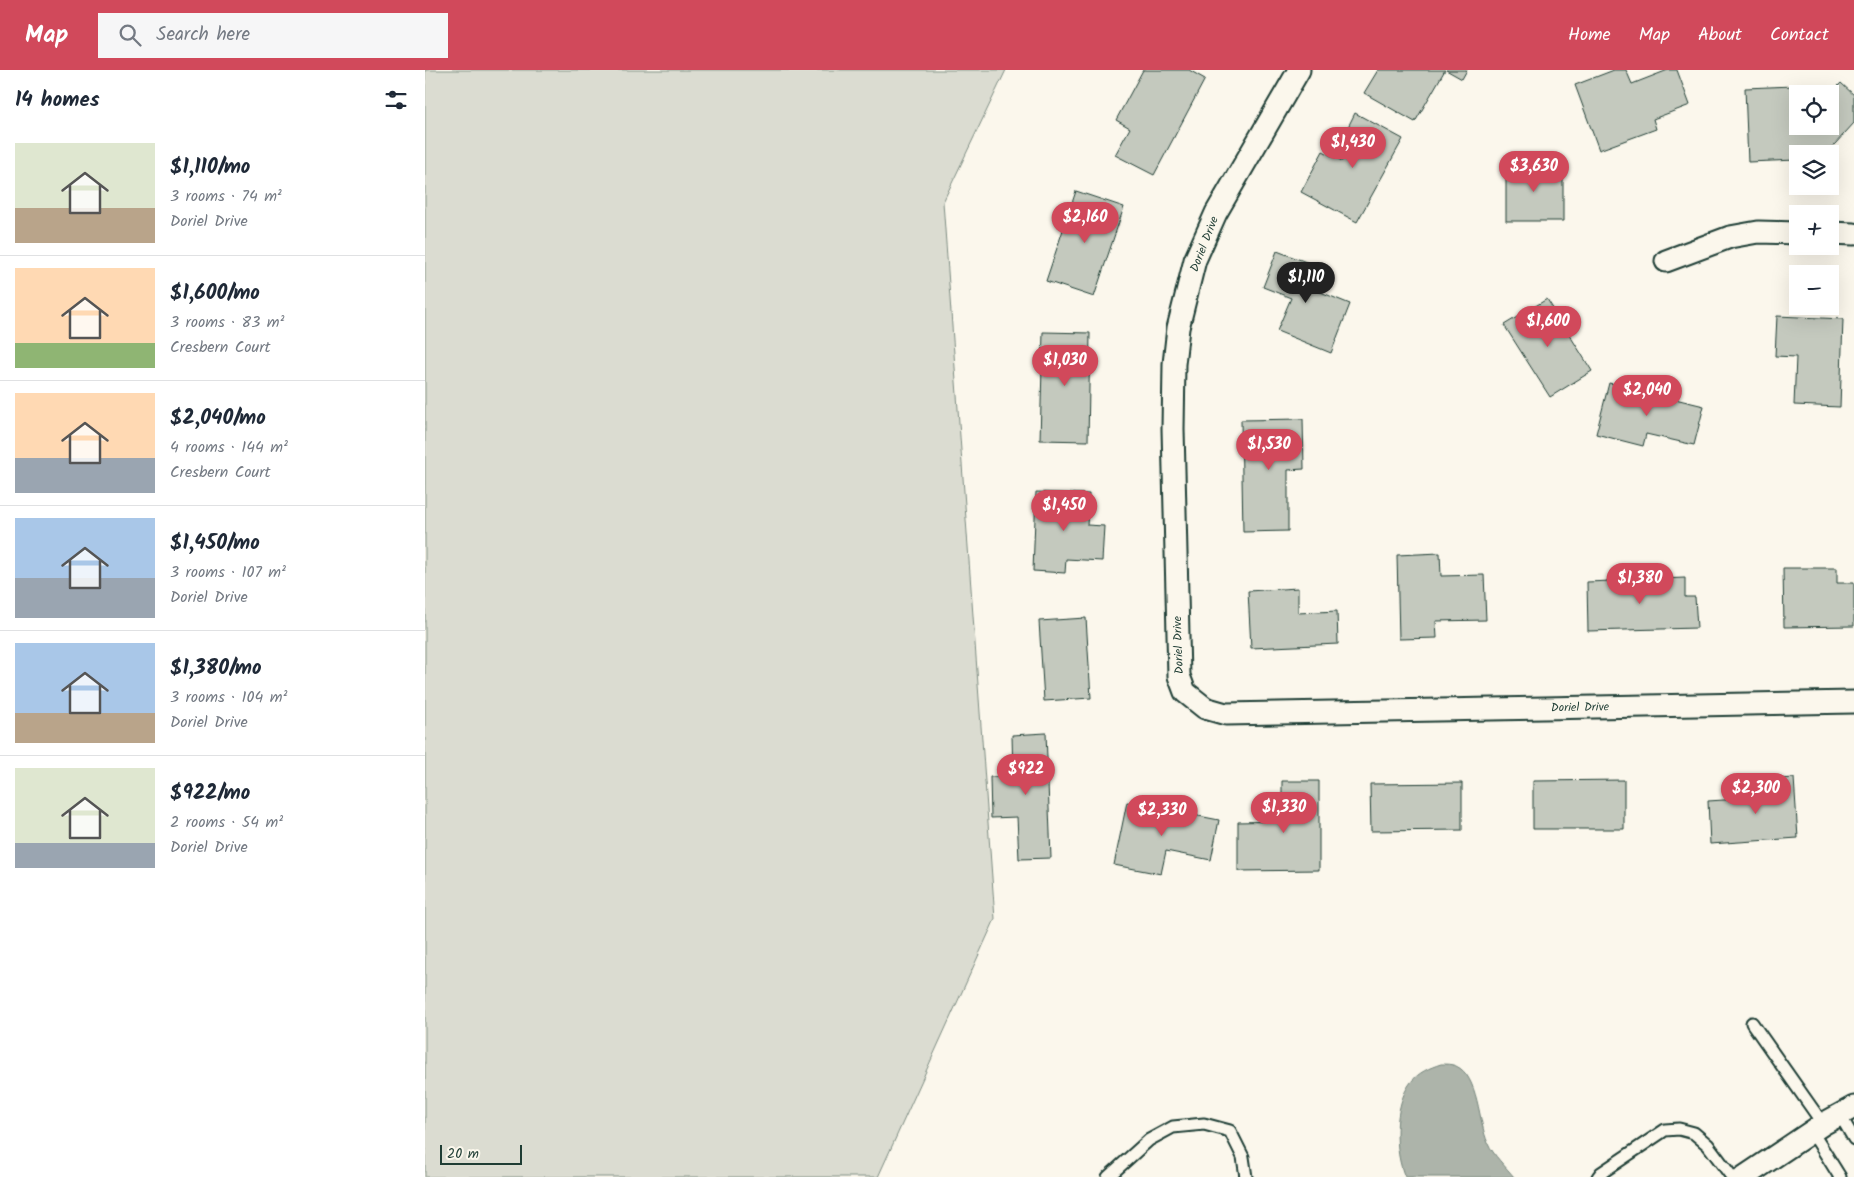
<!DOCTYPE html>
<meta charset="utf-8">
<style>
:root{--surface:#fff;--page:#f6f6f7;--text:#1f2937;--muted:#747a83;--line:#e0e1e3;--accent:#d1495b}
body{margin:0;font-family:Kalam,sans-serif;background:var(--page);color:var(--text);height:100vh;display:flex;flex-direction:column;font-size:19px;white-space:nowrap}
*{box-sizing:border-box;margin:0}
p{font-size:16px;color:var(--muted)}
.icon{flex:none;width:28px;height:28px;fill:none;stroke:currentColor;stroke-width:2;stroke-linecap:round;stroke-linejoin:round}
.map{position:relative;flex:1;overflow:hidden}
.drawer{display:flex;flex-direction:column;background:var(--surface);width:425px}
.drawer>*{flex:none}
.tools{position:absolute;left:1364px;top:15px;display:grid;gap:10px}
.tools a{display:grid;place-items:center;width:50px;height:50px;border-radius:0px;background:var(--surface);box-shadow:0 5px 20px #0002;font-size:25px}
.scale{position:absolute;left:15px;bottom:12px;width:82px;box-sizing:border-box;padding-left:5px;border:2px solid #1f3d34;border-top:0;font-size:14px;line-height:18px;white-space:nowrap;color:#1f3d34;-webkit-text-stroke:4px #fbf7ec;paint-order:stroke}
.price{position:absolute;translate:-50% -42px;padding:0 11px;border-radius:18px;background:var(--accent);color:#fff;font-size:16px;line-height:32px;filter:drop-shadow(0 1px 2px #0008)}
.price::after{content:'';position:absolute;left:50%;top:30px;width:15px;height:11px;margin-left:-8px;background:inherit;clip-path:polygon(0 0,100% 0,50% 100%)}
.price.on{background:#222;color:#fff}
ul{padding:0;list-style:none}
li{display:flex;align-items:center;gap:15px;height:125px;padding:0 15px}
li+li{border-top:1px solid var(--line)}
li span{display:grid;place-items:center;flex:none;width:140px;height:100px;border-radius:0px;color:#555}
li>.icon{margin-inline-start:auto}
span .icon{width:60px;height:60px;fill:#fffc;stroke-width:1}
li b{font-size:21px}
h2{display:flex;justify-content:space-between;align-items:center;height:60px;padding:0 15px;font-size:21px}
header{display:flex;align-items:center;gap:30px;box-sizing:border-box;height:70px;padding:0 25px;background:var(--accent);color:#fff}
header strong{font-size:24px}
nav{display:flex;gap:28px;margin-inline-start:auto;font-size:18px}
.search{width:350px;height:45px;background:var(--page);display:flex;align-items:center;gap:12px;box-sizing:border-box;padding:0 18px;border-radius:0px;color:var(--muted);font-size:19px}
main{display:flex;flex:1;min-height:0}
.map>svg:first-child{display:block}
</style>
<header>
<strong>Map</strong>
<div class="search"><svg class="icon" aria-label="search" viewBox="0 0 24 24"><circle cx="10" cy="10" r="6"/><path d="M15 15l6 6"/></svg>Search here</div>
<nav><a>Home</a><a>Map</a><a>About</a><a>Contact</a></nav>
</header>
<main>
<section class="drawer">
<h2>14 homes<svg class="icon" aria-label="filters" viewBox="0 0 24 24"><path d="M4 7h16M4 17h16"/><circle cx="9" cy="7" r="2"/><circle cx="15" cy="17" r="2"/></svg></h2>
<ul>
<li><span style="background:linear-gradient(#dfe7d0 65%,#b9a48a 0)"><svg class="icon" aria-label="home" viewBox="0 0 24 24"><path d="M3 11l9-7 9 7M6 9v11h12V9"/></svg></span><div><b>$1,110/mo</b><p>3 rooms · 74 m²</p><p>Doriel Drive</p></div></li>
<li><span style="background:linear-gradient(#ffd9b3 75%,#8fb573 0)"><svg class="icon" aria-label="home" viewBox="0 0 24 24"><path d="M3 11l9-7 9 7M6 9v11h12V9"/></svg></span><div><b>$1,600/mo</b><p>3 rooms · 83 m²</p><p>Cresbern Court</p></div></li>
<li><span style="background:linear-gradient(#ffd9b3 65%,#9aa5b1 0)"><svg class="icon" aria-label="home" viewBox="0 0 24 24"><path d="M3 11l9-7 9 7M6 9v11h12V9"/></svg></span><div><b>$2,040/mo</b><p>4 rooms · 144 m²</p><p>Cresbern Court</p></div></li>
<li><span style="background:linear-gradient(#a9c7e8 60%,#9aa5b1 0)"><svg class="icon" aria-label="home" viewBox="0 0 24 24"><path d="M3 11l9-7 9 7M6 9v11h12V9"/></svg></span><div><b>$1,450/mo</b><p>3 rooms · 107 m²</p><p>Doriel Drive</p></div></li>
<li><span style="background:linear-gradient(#a9c7e8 70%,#b9a48a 0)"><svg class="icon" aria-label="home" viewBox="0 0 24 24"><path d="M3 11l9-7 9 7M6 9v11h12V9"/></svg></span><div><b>$1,380/mo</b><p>3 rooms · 104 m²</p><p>Doriel Drive</p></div></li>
<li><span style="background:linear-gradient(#dfe7d0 75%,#9aa5b1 0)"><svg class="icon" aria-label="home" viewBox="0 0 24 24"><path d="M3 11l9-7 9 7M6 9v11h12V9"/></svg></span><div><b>$922/mo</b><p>2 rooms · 54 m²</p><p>Doriel Drive</p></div></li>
</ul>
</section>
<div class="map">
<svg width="1429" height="1107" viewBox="0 0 1429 1107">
<rect width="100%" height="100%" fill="#fbf7ec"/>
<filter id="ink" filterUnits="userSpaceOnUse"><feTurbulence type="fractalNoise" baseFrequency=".02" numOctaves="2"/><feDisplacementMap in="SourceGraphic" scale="10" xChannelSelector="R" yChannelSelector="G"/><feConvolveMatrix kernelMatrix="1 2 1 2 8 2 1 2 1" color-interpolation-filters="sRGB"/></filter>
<g filter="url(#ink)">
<path fill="#dbdcd1" stroke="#7d8c82" d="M0,0H581L518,132L570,849L453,1107H0Z"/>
<path fill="#adb4aa" stroke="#74847b" d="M1016,994C1020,994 1027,994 1031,996C1054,1006 1053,1052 1063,1073C1068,1085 1081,1097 1089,1107H980C969,1082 968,1035 986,1012C994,1002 1004,998 1016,994Z"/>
<path fill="#c4c9be" stroke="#1f3d34" d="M718,0H764L780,9L729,105L690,85L705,58L691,50Z
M953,0H1020L990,52L939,23Z
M1021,0H1042L1037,9Z
M1189,0H1201L1207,14L1243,0H1252L1265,35L1228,49L1231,59L1174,80L1150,15Z
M1416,13L1429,25V53L1401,84H1372V90L1323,92L1320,18L1393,15L1402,24H1372V56H1405V24Z
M930,43L978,69L932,152L876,122L898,81L917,91L927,72L918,67Z
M1081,94L1138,95V151H1081Z
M651,121L699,137L669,227L621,211Z
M852,181L892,196L883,217L925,234L906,283L852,261L866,228L838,217Z
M1122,229L1167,301L1125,327L1079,255Z
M1352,246L1418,249L1415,337L1369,335L1371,287L1350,286Z
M618,262L665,263L663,371L615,370Z
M1184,313L1279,336L1269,375L1221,364L1218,376L1171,364Z
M878,349L879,399L863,400V461L818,462L816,350Z
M611,422L664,424L662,455L679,456L677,491L641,489L640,503L608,501Z
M1015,483L1016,506L1059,505L1061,550L1011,551L1012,568L974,569L972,485Z
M1358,498H1412V513H1429V556L1359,557Z
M1260,508V527H1270L1272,558L1163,561L1162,512Z
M873,518V543L912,541L913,574L826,578L823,521Z
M661,548L666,628L619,631L614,551Z
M621,663L626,788L594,789L592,747L566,748L565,707L588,706L587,665Z
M1369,708L1373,768L1285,774L1283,731L1330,728L1328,711Z
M1199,710V759H1108V711Z
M857,711H894V800L813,801V752L857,751Z
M1037,713V760L946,761L945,714Z
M702,732L794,750L786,790L741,781L736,804L689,795Z"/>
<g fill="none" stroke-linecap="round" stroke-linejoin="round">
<g stroke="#1f3d34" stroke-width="15">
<path id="lane" d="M1327,953L1398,1054
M1415,1045L1429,1069
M1387,1062L1415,1107
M683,1107L724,1070L748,1057L779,1054L805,1061L818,1087L821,1107
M1173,1107L1176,1103L1240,1060L1254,1059L1269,1063L1283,1075L1307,1107"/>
</g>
<g stroke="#1f3d34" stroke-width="25">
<path id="street" d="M874,0L791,143L770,190L753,258L749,294L748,359L754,606L760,622L780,638L801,644L1429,632
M1405,163L1429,164
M1241,191L1305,167L1333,162L1372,163
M1319,1107L1398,1054L1429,1037"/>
</g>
<use href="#lane" stroke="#fbf7ec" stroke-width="11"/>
<use href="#street" stroke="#fbf7ec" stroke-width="21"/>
</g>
</g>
<g text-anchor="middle" stroke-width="4.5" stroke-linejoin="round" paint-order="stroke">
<g font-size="12" fill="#1f3d34" stroke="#fbf7ec">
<text transform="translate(779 174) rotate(-69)" y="4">Doriel Drive</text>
<text transform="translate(753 575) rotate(-92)" y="4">Doriel Drive</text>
<text transform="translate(1155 637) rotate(-1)" y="4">Doriel Drive</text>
</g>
</g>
</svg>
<div class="tools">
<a><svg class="icon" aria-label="locate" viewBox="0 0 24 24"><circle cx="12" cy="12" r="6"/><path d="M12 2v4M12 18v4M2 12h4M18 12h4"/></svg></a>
<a><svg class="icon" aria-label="layers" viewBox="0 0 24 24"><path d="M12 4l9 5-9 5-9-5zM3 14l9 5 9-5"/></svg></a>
<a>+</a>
<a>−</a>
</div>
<div class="scale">20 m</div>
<b class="price" style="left:928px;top:99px">$1,430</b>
<b class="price" style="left:1109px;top:123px">$3,630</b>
<b class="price" style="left:660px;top:174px">$2,160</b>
<b class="price on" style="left:881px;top:234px">$1,110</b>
<b class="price" style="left:1123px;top:278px">$1,600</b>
<b class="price" style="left:640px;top:317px">$1,030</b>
<b class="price" style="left:1222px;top:347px">$2,040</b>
<b class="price" style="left:844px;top:401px">$1,530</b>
<b class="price" style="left:639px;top:462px">$1,450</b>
<b class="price" style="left:1215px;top:535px">$1,380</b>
<b class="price" style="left:601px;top:726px">$922</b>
<b class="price" style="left:1331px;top:745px">$2,300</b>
<b class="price" style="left:859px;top:764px">$1,330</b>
<b class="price" style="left:737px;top:767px">$2,330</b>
</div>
</main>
